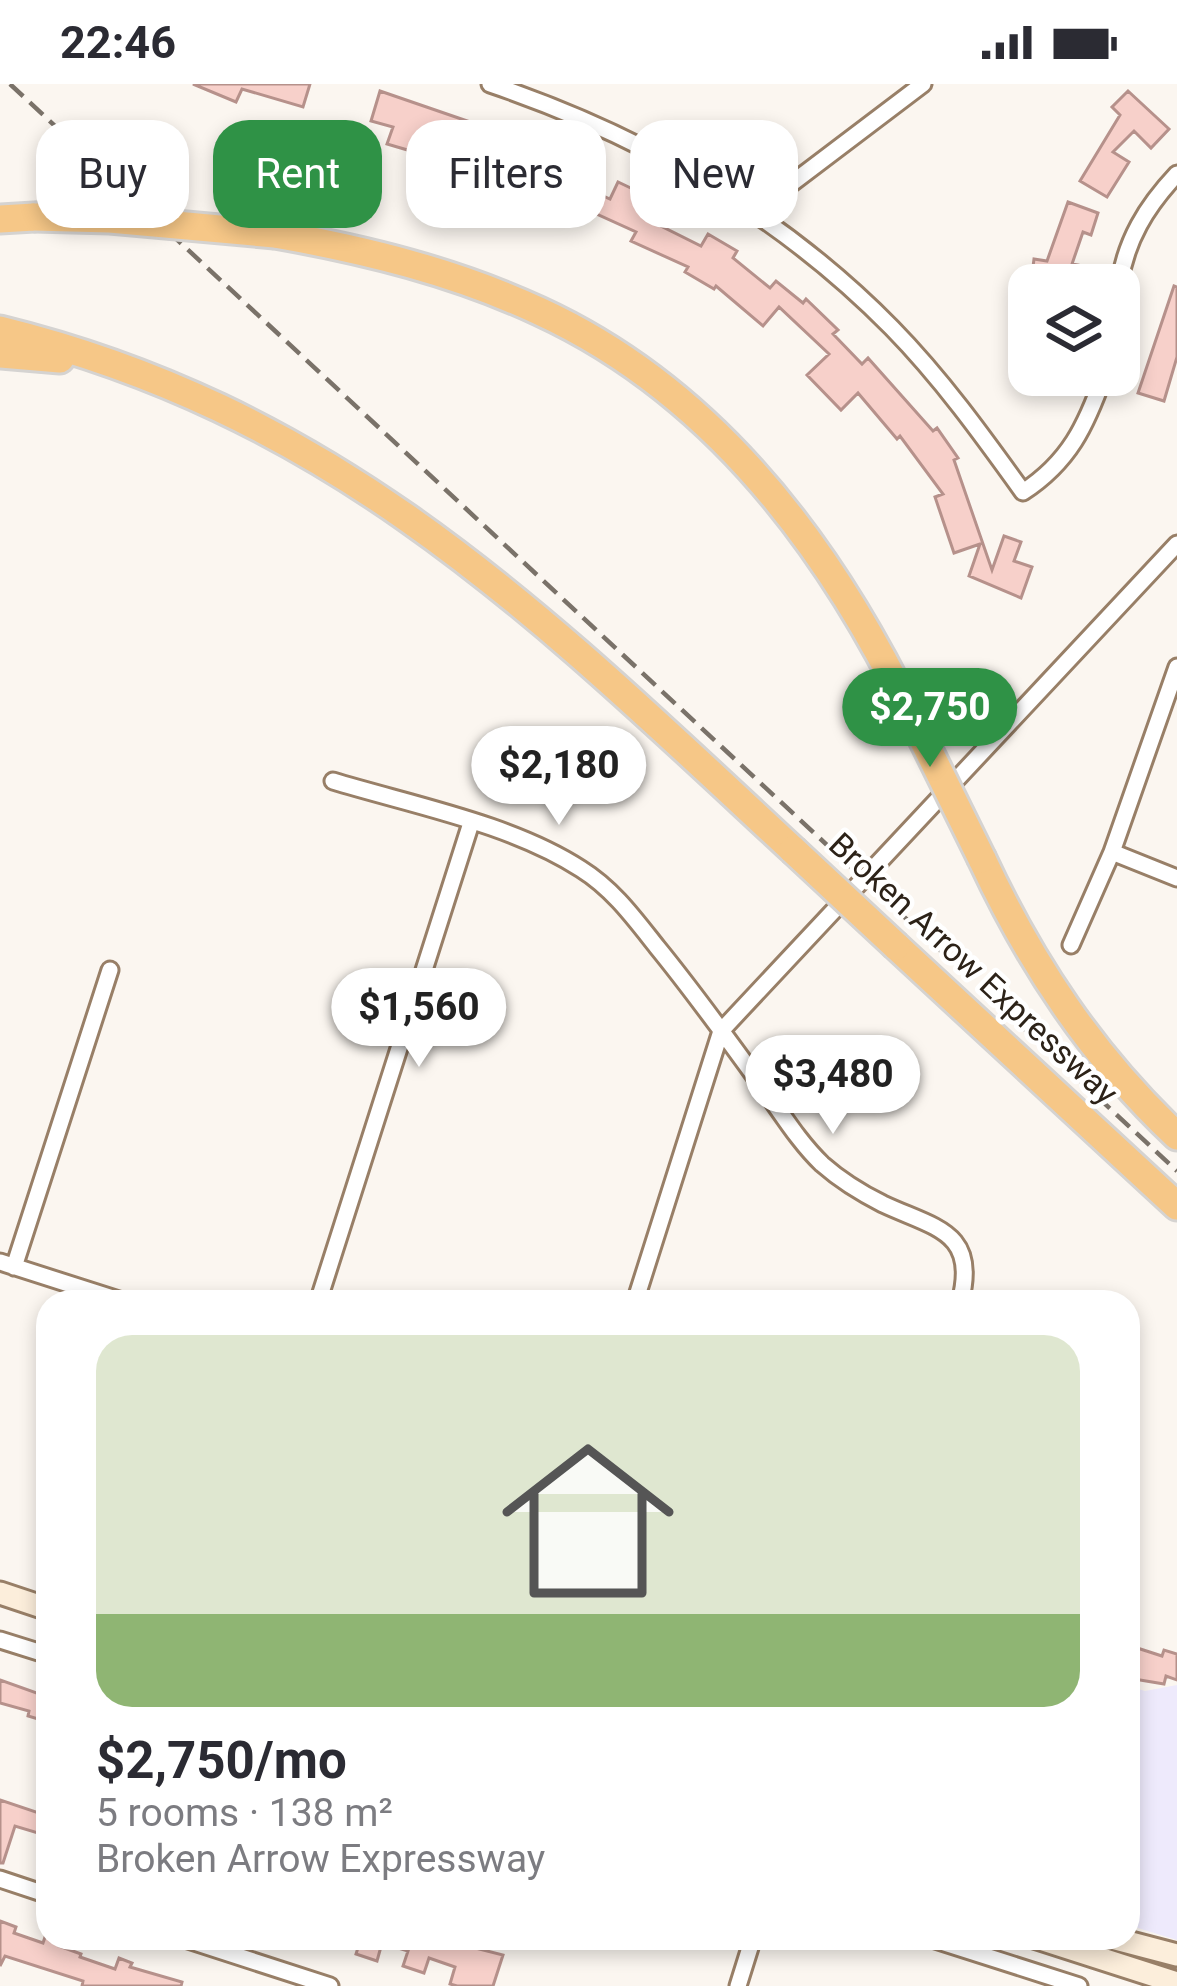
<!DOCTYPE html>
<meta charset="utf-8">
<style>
:root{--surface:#fff;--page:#f7f7f7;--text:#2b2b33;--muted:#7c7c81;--line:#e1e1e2;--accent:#2f9246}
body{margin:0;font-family:Roboto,sans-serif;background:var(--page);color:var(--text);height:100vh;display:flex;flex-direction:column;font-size:45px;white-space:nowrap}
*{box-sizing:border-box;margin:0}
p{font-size:39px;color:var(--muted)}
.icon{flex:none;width:66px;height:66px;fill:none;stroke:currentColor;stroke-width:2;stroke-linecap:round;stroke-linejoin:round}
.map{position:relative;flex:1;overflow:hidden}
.details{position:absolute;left:36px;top:1206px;width:1104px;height:660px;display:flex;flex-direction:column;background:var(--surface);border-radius:36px;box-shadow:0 6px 18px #0003}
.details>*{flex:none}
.top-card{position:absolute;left:36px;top:36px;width:1107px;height:108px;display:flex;gap:24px}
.fabs{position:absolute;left:1008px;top:180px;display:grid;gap:24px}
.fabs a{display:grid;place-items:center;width:132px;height:132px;border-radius:24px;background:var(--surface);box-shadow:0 6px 18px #0003;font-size:60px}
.price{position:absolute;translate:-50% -102px;padding:0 27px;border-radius:42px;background:#fff;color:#222;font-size:39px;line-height:78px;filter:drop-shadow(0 3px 6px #0008)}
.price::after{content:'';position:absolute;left:50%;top:72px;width:36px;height:27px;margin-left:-18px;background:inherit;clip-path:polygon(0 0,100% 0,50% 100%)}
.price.on{background:var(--accent);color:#fff}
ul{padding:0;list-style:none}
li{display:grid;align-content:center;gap:24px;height:636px;padding:0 60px}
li+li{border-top:3px solid var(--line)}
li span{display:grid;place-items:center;height:372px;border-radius:36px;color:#555}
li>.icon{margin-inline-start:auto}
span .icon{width:216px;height:216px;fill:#fffc;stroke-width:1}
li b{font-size:51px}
.tag{padding:0 42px;border-radius:36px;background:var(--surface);box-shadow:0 6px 18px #0003;font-size:42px;line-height:108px}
.tag.on{background:var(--accent);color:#fff}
.status{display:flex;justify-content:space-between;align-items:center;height:84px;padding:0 60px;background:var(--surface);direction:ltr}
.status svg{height:33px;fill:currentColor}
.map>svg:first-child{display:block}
</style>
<div class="status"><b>22:46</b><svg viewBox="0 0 49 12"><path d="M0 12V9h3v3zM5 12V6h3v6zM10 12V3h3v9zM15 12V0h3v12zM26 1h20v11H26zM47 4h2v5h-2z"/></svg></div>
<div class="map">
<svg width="1177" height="1902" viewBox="0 0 1177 1902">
<rect width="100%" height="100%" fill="#fbf6f0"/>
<path fill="#eeeafc" d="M1177,1601V1856L1128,1841V1602L1145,1607Z"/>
<path fill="#f7d0ca" stroke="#b6918b" stroke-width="3" d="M193,0H310L303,23L242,5L236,18Z
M380,7L508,51L502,70L538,82L547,64L567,74L559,92L610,115L618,98L637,107L670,124L661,142L701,162L708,150L737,167L733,174L770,204L776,197L803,219L806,215L838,246L833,250L862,280L868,274L933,347L937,344L958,374L954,376L992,486L1004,452L1021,458L1014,477L1032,483L1021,514L969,492L980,460L954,469L935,413L943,410L900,352L897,355L858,309L841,326L807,291L829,270L779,223L763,242L716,202L714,205L685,188L688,183L631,157L636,148L517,94L459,75L457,79L412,63L411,67L387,60L393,43L371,37Z
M1128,7L1169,45L1151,64L1134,47L1113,68L1129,78L1107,113L1080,97L1120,31L1112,23Z
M1068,118L1098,129L1091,151L1083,148L1072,180L1078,181L1076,201L1031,198L1034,175L1047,177Z
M1174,202L1177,203V273L1164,317L1138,309Z
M1128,1561L1162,1572L1164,1566L1177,1570V1596L1166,1592L1164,1600L1128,1594Z
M0,1596L48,1613V1638L28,1632L29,1627L0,1619Z
M0,1716L48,1732V1752L15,1742L3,1779H0Z
M0,1837L16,1843L14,1849L43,1859L46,1850L48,1854L61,1855L59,1862L81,1870L80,1873L115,1885L119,1874L132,1879L130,1883L182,1898L181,1902H82L83,1897L5,1872L0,1882Z
M361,1854H436L503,1871L493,1902H457L450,1900L455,1883L429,1874L424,1889L403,1882L408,1867L382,1859L377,1877L356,1870Z"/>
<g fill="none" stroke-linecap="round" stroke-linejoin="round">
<g stroke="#987f67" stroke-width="21">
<path id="minor" d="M490,0C641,51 779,129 892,244C941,294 982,351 1023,408C1069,378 1086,342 1104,291
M754,128L923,0
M1119,201C1126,156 1146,123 1177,90
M333,697C412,721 512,740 581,785C613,805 634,834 657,863C693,907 727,954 761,1001C781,1028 798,1057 822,1080C839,1095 863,1110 883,1120C934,1144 979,1147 960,1218
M1112,768L1177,794
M1071,861L1112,768L1177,583
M0,1178L125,1218
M14,1183L110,886
M318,1218L471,739
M635,1218L721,947L1177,460
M0,1556L48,1571
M0,1795L48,1811
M182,1854L330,1902
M929,1854L1079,1902
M738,1902L753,1854"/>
</g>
<g stroke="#987f67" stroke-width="27">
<path id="secondary" d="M0,1509L48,1525
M1037,1854L1177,1899
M1112,1854L1177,1871"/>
</g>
<g stroke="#d5d3d1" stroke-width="33">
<path id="motorway" d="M0,135L34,133
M275,150C366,166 455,188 539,227C713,307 830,463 911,631
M0,246C341,330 545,536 793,766
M0,270L60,275
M982,775C1031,880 1092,972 1177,1052
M896,862L1177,1122"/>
</g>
<use href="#minor" stroke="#fff" stroke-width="15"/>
<use href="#secondary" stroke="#fceedb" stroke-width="21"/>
<use href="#motorway" stroke="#f6c787" stroke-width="27"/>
<path stroke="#7a7269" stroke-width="4.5" stroke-dasharray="18 9" stroke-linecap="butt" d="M10,0L1177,1087"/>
<g stroke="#d5d3d1" stroke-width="33" stroke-linecap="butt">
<path id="motorway-bridge" d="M34,133L110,135L275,150
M911,631L982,775
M793,766L896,862"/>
</g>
<use href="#motorway-bridge" stroke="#f6c787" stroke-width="27"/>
</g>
<g text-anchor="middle" stroke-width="9" stroke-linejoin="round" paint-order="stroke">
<g font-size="33" fill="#2c2218" stroke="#fff">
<text transform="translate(974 884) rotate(43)" y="12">Broken Arrow Expressway</text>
</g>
</g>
</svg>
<div class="fabs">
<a><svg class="icon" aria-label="layers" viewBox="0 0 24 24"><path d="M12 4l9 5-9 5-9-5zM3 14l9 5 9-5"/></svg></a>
</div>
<b class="price on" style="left:930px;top:686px">$2,750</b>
<b class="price" style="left:559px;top:744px">$2,180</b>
<b class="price" style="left:419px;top:986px">$1,560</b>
<b class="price" style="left:833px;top:1053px">$3,480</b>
<div class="top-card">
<a class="tag">Buy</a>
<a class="tag on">Rent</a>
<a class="tag">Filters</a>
<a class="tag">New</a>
</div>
<section class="details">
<ul>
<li><span style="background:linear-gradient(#dfe7d0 75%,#8fb573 0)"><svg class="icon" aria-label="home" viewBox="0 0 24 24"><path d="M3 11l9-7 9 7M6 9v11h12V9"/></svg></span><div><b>$2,750/mo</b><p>5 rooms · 138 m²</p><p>Broken Arrow Expressway</p></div></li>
</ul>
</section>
</div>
